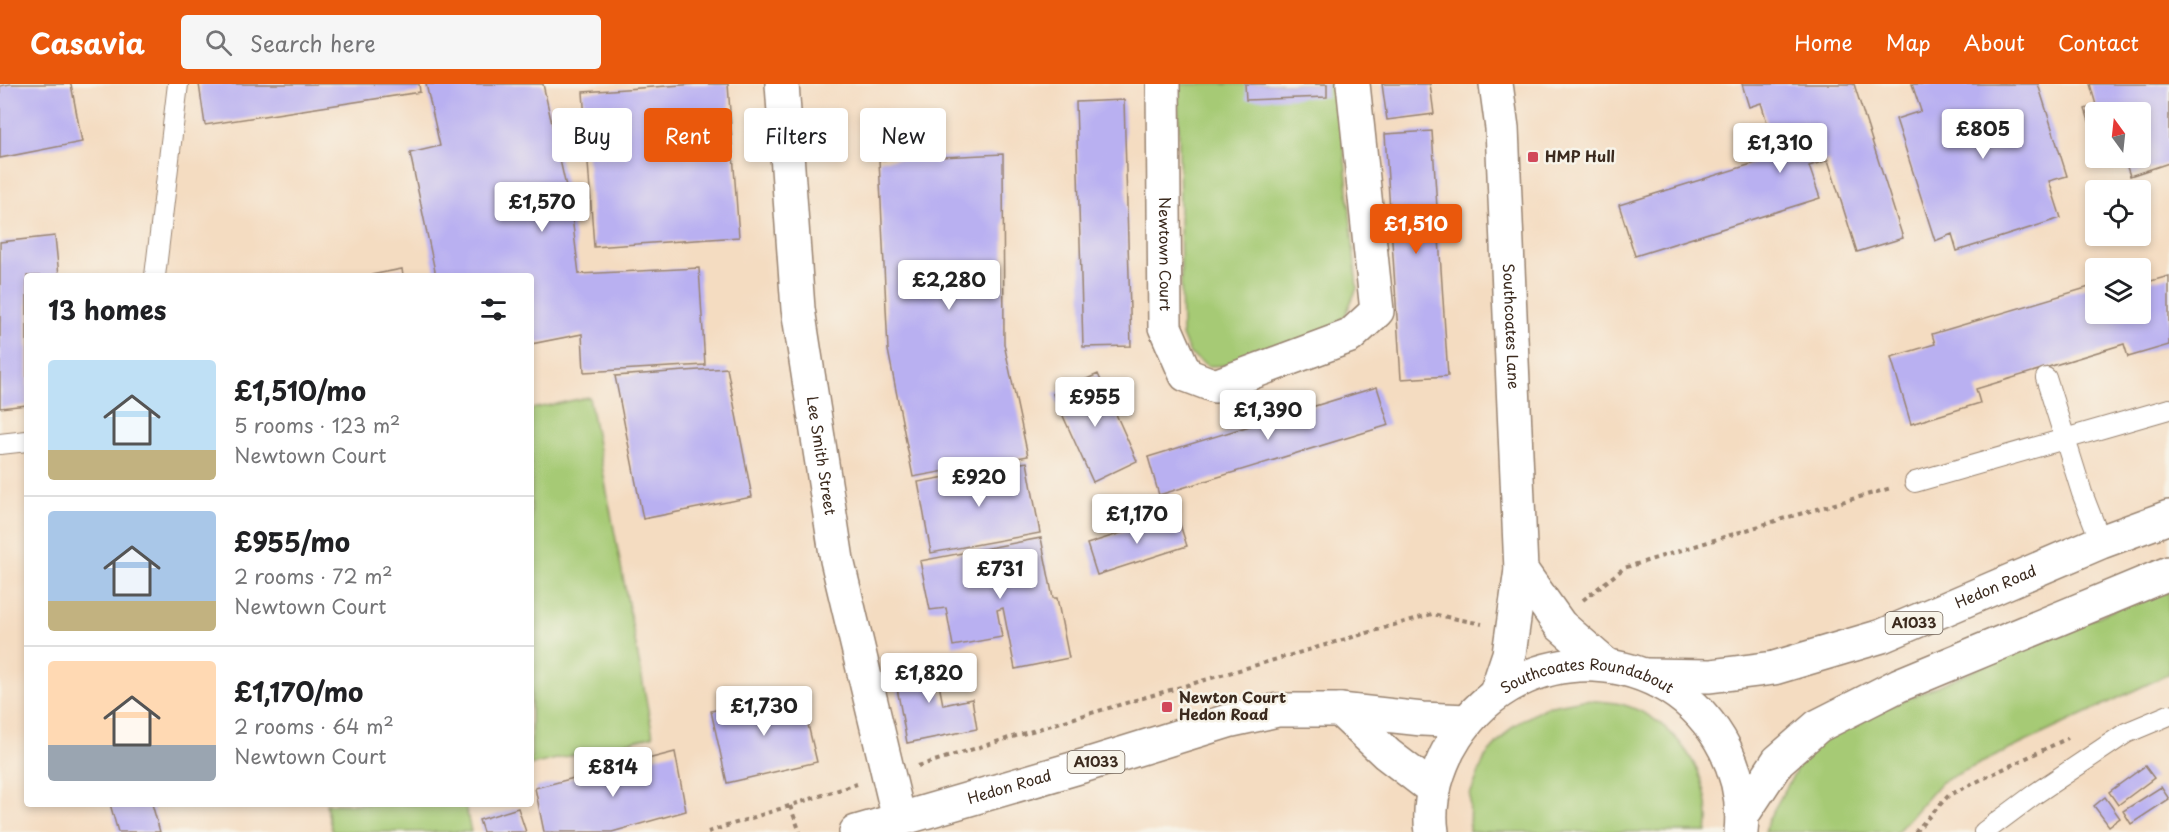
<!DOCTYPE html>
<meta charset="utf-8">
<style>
:root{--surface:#fff;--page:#f6f6f6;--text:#202124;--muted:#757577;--line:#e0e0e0;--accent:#ea580c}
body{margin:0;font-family:"Playpen Sans",sans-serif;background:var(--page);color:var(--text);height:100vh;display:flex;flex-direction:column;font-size:22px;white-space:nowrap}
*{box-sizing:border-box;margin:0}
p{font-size:20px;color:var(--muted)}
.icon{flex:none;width:33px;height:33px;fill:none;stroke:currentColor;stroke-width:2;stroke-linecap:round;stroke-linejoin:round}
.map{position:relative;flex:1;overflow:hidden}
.sheet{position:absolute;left:24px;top:189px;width:510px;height:534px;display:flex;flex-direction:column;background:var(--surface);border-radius:6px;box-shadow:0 3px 9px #0003}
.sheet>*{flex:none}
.guide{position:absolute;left:552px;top:24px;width:570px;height:54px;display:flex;gap:12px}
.needle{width:39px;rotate:345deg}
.fabs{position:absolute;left:2085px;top:18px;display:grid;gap:12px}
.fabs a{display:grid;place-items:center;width:66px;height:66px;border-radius:6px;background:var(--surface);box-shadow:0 3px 9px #0003;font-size:30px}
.price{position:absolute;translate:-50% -51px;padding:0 14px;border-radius:6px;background:#fff;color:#222;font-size:20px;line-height:39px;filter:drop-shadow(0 2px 3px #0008)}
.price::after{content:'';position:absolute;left:50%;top:36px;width:18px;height:14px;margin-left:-9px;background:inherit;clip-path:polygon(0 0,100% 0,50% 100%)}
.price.selected{background:var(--accent);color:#fff}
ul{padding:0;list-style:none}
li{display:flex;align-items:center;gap:18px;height:150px;padding:0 24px}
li+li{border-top:2px solid var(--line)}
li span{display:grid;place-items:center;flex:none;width:168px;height:120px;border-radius:6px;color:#555}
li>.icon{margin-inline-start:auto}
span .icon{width:72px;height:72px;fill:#fffc;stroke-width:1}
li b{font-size:26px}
h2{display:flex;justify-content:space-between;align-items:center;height:72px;padding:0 24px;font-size:26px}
.chip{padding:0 21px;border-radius:6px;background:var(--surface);box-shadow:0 3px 9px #0003;font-size:21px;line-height:54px}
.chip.selected{background:var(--accent);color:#fff}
header{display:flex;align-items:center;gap:36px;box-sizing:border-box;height:84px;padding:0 30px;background:var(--accent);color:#fff}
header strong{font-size:28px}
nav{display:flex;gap:33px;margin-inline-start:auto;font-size:21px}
.search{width:420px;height:54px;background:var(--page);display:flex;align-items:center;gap:15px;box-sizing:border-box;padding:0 21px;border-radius:6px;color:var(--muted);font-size:22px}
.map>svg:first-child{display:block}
</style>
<header>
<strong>Casavia</strong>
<div class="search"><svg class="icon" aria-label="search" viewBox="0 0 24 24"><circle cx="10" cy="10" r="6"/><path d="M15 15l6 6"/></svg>Search here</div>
<nav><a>Home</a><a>Map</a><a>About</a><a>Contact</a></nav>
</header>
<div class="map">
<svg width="2169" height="748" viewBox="0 0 2169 748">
<rect width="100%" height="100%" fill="#f7f3e8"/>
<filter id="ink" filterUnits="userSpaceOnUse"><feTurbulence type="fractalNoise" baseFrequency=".0167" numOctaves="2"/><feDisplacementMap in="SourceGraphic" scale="12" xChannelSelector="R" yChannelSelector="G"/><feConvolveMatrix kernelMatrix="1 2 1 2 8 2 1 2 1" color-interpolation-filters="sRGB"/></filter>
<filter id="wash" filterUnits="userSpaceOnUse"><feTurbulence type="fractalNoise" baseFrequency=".008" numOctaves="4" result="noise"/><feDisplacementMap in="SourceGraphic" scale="24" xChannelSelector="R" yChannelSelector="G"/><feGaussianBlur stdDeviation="1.35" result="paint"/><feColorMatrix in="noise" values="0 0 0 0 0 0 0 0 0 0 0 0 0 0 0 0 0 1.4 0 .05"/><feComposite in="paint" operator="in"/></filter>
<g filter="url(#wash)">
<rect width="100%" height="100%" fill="#f4dcc1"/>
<path fill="#a6ca74" stroke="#707a49" stroke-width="1.5" d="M1178,0H1338L1357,204L1345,232L1326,248L1237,281L1208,282L1190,270L1182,251Z
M589,313L653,652L531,681V325Z
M2169,502V590L1941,698L1897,748H1765L1768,736L1814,655Z
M1583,616C1595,617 1609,617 1621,620C1675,634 1715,693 1707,748H1469L1470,711L1485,673L1513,642L1546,623Z
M326,720H465L471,748H332Z"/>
<g id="blocks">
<path fill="#b9b0f1" d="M10,0H71L82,58L0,74V2Z
M199,0H419L420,8L205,41Z
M426,0H543L571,125L579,190L699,184L705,281L584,288L582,250L531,260V192H436L410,69L440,62Z
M696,0H728L739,153L594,163L583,8Z
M1245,0H1327V13L1246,16Z
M1382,0H1430L1434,30L1387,36Z
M1742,0H1854L1903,154L1857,168L1828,76L1809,82L1820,114L1635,172L1619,121L1768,75L1764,61L1773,58L1761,19L1749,23Z
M1912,0H2038L2067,92L2049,97L2061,134L1957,167L1952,150L1935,157L1896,35L1921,27Z
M2090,0H2169V79L2130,92L2124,74H2140V28H2096L2095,55L2085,25L2096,21Z
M1124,16L1131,262L1083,263L1076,18Z
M1432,47L1448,292L1401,295L1385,50Z
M1003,70L1004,260L1028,372L913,393L888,266L879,76Z
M55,152L59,192H27V321L0,324V158Z
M402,185L403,192H372L371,191Z
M2169,192V261L2128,273L2124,260L1976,305L1980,319L1911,340L1891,273L1935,260L1932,250L2096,201V230H2140V200Z
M727,284L752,413L643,435L615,292Z
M1098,290L1137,377L1093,398L1053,310Z
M1377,303L1389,341L1159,411L1148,373Z
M1027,378L1040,449L931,469L918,398Z
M1177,431L1187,462L1097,491L1087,460Z
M1041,454L1053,514H1057L1069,574L1015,585L1003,524L997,526L1002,553L953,562L946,524L930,526L920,477Z
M934,574L943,621L972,615L977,645L907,659L893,582Z
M800,607L817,678L727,699L711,627Z
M675,668L686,727L612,748H544L535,704Z
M2145,682L2154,694L2118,721L2109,708Z
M2161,703L2169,715L2131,740L2123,727Z
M2105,713L2120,734L2109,742L2094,722Z
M110,720H152L160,748H118Z
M518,724L526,748H483L479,736Z"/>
</g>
</g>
<g filter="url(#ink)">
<use href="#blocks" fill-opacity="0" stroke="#988370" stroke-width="1.5"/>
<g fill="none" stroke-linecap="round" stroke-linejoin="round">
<g stroke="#988370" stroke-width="22">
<path id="lane" d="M155,192L178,0
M2046,294L2082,409L2101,458
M0,360L27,357
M1915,398L2169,325
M1984,748L2035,710L2126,649L2169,631"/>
</g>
<g stroke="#988370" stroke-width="36">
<g id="street">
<path id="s1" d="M782,0L798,225L837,476L899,735"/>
<path id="s2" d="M1163,0L1165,243L1186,291L1215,302L1350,252L1377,227L1353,0"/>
</g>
</g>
<g stroke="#988370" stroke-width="36">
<g id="secondary">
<path id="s3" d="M1496,0L1502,44L1521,486L1509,570L1496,609"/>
<path d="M1521,486L1560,541L1606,581"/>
</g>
</g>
<g stroke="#988370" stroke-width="36">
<g id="highway">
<path id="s4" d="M1645,591L1710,592L1774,584L1882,552L2101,458L2169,433"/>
<path d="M1340,626L1387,670L1434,706"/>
<path d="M1743,730L1778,677L1818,642L1899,601L2169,489"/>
<path id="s5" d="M856,748L1086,681L1228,637L1278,626H1340L1422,635L1467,637"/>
<path id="s6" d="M1432,748C1427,716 1439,679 1456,653C1521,552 1670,558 1725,665C1738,691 1744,719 1741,748"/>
</g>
</g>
<path stroke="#988370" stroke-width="4" stroke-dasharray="4.5 4.5" stroke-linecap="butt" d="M1583,516L1624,484L1782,435L1891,404
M918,682L1081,632L1432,530L1482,540
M790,722L800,748
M708,748L857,700
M1915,748L1949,711L2068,654"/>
<use href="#lane" stroke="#fff" stroke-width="20"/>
<use href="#street" stroke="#fff" stroke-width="33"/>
<use href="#secondary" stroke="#fff" stroke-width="33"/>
<use href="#highway" stroke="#fff" stroke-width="33"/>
</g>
</g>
<g fill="#d1495b" stroke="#f7f3e8" stroke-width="2">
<rect x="1527" y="67" width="12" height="12" rx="3"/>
<rect x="1161" y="617" width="12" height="12" rx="3"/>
</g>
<g text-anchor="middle" stroke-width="5" stroke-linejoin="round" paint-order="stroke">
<g fill="#f7f3e8" stroke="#73665b" stroke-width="1.5">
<rect x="1885.5" y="528" width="57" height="22" rx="4.5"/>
<rect x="1067.5" y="667" width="57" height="22" rx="4.5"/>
</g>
<g font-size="14" font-weight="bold" fill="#3b2a1e">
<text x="1914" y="544">A1033</text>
<text x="1096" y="683">A1033</text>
</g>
<g font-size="15" font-weight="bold" fill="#3b2a1e" stroke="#f7f3e8" text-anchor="start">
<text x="1545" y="78">HMP Hull</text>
<text x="1179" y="619">Newton Court<tspan x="1179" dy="17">Hedon Road</tspan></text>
</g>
<g font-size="15" fill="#3b2a1e" stroke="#f7f3e8">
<text dy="5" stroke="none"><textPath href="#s2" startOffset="170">Newtown Court</textPath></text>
<text dy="5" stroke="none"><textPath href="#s3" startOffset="243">Southcoates Lane</textPath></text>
<text dy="5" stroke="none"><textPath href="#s1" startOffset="374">Lee Smith Street</textPath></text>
<text dy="5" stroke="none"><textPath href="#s4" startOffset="366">Hedon Road</textPath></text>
<text dy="5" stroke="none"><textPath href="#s6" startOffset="256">Southcoates Roundabout</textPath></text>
<text dy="5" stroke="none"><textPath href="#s5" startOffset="160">Hedon Road</textPath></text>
</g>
</g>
</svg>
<div class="fabs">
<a><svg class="needle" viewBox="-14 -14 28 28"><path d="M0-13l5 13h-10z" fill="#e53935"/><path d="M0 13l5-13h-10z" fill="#757577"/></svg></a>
<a><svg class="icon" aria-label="locate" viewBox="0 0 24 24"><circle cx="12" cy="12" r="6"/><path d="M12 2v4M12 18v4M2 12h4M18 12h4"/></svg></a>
<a><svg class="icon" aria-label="layers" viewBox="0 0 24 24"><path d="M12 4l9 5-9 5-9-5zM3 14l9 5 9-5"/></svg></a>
</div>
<b class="price" style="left:1983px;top:76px">£805</b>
<b class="price" style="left:1780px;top:90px">£1,310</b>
<b class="price" style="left:542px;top:149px">£1,570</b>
<b class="price selected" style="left:1416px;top:171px">£1,510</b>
<b class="price" style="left:949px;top:227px">£2,280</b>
<b class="price" style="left:1095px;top:344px">£955</b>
<b class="price" style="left:1268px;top:357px">£1,390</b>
<b class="price" style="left:979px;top:424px">£920</b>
<b class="price" style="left:1137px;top:461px">£1,170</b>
<b class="price" style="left:1000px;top:516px">£731</b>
<b class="price" style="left:929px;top:620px">£1,820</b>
<b class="price" style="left:764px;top:653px">£1,730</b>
<b class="price" style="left:613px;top:714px">£814</b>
<div class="guide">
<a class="chip">Buy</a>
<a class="chip selected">Rent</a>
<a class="chip">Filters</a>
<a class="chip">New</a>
</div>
<section class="sheet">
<h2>13 homes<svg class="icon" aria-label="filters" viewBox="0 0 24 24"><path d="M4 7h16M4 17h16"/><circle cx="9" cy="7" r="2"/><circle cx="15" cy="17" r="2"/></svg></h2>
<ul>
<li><span style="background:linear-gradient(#bfe0f5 75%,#c2b280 0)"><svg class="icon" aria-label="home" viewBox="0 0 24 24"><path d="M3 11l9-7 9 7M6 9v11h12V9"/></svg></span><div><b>£1,510/mo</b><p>5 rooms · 123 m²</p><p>Newtown Court</p></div></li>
<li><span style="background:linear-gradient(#a9c7e8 75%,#c2b280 0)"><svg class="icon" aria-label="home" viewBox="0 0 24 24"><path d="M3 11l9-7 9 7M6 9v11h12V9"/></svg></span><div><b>£955/mo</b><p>2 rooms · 72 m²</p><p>Newtown Court</p></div></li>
<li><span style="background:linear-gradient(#ffd9b3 70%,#9aa5b1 0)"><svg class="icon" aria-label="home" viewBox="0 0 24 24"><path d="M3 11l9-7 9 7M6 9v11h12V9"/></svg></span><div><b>£1,170/mo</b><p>2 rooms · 64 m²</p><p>Newtown Court</p></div></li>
</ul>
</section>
</div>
